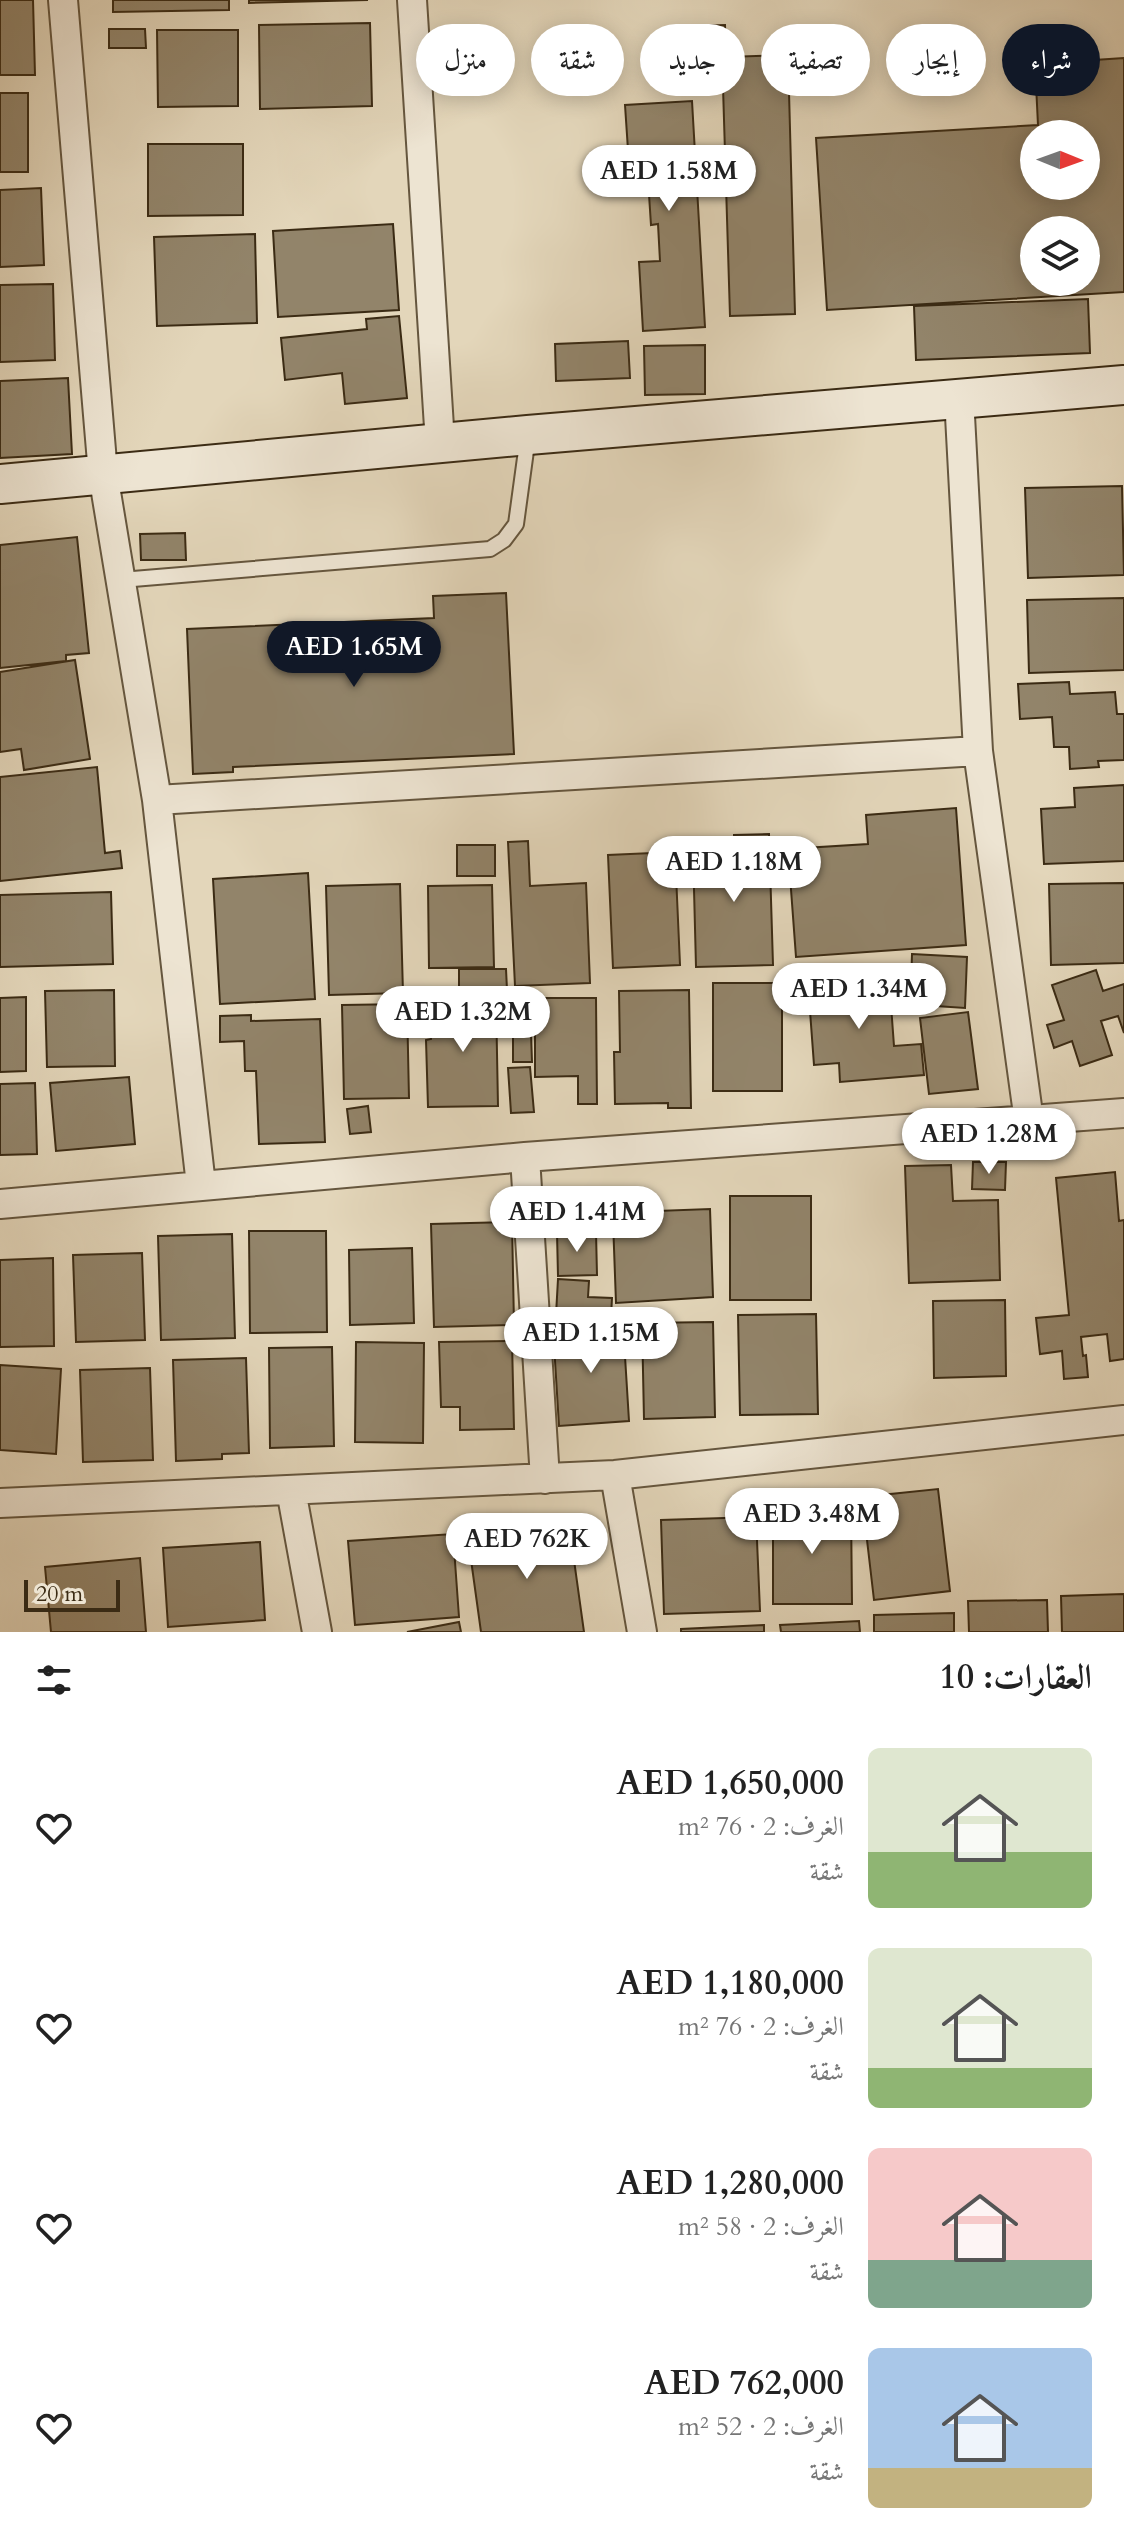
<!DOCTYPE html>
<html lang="ar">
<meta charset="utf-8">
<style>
:root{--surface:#fff;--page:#f6f6f6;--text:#222;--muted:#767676;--accent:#111827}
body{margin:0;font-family:Cardo,Amiri,serif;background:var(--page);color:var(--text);direction:rtl;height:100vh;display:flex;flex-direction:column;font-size:30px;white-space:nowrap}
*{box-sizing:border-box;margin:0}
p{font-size:26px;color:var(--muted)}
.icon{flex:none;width:44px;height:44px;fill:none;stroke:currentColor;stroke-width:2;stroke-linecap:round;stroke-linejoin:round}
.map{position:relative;height:1632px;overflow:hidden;direction:ltr}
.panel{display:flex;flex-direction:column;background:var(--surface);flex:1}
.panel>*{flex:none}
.hud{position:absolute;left:24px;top:24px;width:1076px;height:72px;direction:rtl;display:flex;gap:16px}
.needle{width:52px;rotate:91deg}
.controls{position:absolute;left:1020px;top:120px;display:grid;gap:16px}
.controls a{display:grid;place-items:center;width:80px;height:80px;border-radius:50%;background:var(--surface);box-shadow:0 4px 20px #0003;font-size:40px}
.scale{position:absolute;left:24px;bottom:20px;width:96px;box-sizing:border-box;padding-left:8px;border:4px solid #3b2b14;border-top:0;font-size:22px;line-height:28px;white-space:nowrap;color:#3b2b14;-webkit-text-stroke:6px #ede4d2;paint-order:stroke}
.price{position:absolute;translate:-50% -68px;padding:0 18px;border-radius:28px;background:#fff;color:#222;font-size:26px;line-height:52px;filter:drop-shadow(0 2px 4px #0008)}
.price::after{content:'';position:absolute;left:50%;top:48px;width:24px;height:18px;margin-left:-12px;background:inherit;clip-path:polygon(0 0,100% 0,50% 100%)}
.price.current{background:var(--accent);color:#fff}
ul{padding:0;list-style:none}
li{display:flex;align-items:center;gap:24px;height:200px;padding:0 32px}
li span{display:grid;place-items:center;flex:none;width:224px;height:160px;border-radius:12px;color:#555}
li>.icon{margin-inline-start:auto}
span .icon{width:96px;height:96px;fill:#fffc;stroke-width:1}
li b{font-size:34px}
h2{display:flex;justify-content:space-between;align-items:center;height:96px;padding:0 32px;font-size:34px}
.pill{padding:0 28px;border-radius:36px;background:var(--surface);box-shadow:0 4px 20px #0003;font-size:28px;line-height:72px}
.pill.current{background:var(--accent);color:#fff}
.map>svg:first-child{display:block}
</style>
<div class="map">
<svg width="1124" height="1632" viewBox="0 0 1124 1632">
<rect width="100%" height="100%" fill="#e3d6ba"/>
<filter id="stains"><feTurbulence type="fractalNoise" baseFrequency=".0025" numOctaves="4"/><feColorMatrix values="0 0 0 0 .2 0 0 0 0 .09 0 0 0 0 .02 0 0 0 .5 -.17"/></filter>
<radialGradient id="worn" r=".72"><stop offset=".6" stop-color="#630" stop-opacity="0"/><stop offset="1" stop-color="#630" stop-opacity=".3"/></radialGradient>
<path fill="#92846a" stroke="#3b2b14" stroke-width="2" fill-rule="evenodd" d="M0,0H33L35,75H0Z
M113,0H229V10L113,12Z
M249,0H368L249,3Z
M370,23L372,106L260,109L259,25Z
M725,25L726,57L788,55L795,314L730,316L723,87L694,88L692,26Z
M109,29H145L146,48H109Z
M157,30H238V106L158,107Z
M1124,58V292L827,310L816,138L1038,125L1035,64ZM1034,134H1086V186H1034ZM1034,230H1086V282H1034Z
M0,93H28V172H0Z
M692,101L705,327L643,331L639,262L660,261L658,224L651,225L648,179L630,180L625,105Z
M148,144H243V215L148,216Z
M41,188L44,265L0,267V190Z
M393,224L399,310L278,317L273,231Z
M255,234L257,323L157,326L154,237Z
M53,284L55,360L0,362V285Z
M1088,299L1090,353L916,360L914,306Z
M399,316L407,398L345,404L342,373L285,380L281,338L367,329L366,319Z
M628,341L630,378L556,381L555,344Z
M705,345V394L645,395L644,346Z
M68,378L72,454L0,458V381Z
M1122,486L1124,575L1028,578L1025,488Z
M185,533L186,560H141L140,534Z
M77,537L89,653L66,655V661L0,668V545Z
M506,593L514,754L233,767V772L193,774L187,629L434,618L433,596Z
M1124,598V670L1029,673L1027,600Z
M75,660L90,759L24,770L21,749L0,752V672Z
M1069,682L1070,694L1115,692L1117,714H1124V760L1098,761L1099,767L1070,769L1069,747H1054L1052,717L1020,719L1018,684Z
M97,767L105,853L120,851L122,868L0,881V777Z
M1124,785V861L1044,864L1041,809L1075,807L1074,788Z
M956,808L966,945L796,957L788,849L868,844L866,815Z
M769,834L773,965L696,967L693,850L734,849V835Z
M528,841L530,886L586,883L590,983L515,986L508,842Z
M457,845H495V876H457Z
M675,852L680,965L613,968L608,855Z
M308,873L315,999L220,1004L213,879Z
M1124,883V963L1051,965L1049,884Z
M400,884L403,993L329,995L326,886Z
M492,885L494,967L429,968L428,886Z
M111,892L113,964L0,967V895Z
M912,954L967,957L965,1008L936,1006V989L911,987Z
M459,969H506L507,990L459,991Z
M1096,970L1103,991L1124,984V1033L1118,1016L1101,1021L1112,1055L1080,1066L1072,1041L1054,1048L1047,1025L1064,1020L1052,985Z
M889,978L894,1046L921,1044L924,1075L840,1082L839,1063L814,1065L808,984Z
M713,983H782V1091H713Z
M114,990L115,1066L47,1067L45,991Z
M689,990L691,1108H668V1103L615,1104L614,1052H620L619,991Z
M26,997V1071L0,1072V998Z
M535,998H596L597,1104H578V1076L535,1077Z
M496,1000L498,1106L428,1107L426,1040L431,1039V1001Z
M407,1004L409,1098L344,1099L342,1005Z
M968,1012L978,1089L929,1094L920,1018Z
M251,1015V1021L320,1019L325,1142L259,1144L256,1071H245L244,1041L220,1042V1016Z
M513,1033H531L532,1062H513Z
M530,1067L534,1112L511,1113L508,1068Z
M129,1077L135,1144L56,1151L50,1083Z
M35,1083L37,1154L0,1155V1084Z
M368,1106L371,1132L350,1134L347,1109Z
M973,1162H1006L1005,1190L972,1189Z
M951,1165L953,1201L998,1200L1000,1280L909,1283L905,1166Z
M1115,1172L1119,1221L1124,1220V1359L1110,1361L1107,1334L1081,1337L1083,1356L1086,1355L1088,1377L1064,1379L1062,1351L1040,1354L1036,1318L1069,1315L1056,1178Z
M612,1193H629L630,1212L710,1209L713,1297L616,1303Z
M730,1196H811V1300H730Z
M512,1222L514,1325L434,1327L431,1224Z
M249,1231H326L327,1332L250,1333Z
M596,1232L597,1275L558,1276L557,1233Z
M232,1234L235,1338L161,1340L158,1236Z
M412,1248L414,1323L350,1325L349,1250Z
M142,1253L145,1340L76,1342L73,1255Z
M53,1258L54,1346L0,1347V1260Z
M558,1279L589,1281L588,1297L612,1298L611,1317L556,1315Z
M1005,1300L1006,1376L934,1378L933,1301Z
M816,1314L818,1414L740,1415L738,1315Z
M713,1322L715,1417L644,1419L642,1323Z
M623,1324L629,1421L559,1426L553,1328Z
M512,1341L514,1429L460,1430V1407H441L439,1342Z
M356,1342L424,1343L423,1443L355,1442Z
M332,1347L334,1446L270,1448L269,1348Z
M246,1358L249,1453L222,1454V1459L176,1461L173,1360Z
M0,1365L61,1369L56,1454L0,1450Z
M150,1368L153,1460L83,1462L80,1370Z
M938,1489L950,1591L874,1600L862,1497Z
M851,1507L852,1604H773V1508Z
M756,1517L760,1611L664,1614L661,1520Z
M569,1524L584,1632H481L468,1538Z
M453,1534L459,1617L355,1625L348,1541Z
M260,1542L265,1620L168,1627L163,1548Z
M140,1558L146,1632H51L45,1567Z
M1124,1594V1632H1062L1061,1596Z
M1047,1600L1048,1632H969L968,1601Z
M954,1613V1632H874V1615Z
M859,1621L860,1632H781L780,1625Z
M459,1622L461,1632H407Z
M764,1625V1632H681V1629Z"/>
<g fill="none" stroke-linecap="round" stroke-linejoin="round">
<g stroke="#65563e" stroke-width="18">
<path id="lane" d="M121,580L490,549L504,540L516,524L528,436"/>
</g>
<g stroke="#65563e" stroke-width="32">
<path id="street" d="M63,0L103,474L157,800L201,1185
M412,0L440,443
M959,397L978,751L1029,1121
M157,800L978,751
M525,1157L545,1479
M0,1204L525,1157L1124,1113
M615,1475L642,1632
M291,1490L317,1632
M0,1503L615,1475L1124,1420"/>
</g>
<g stroke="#3b2b14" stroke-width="42">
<path id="secondary" d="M0,484L528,435L1124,385"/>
</g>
<use href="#lane" stroke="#ede4d2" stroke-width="14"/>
<use href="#street" stroke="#ede4d2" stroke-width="28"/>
<use href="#secondary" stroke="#ede4d2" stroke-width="38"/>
</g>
<rect width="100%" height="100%" filter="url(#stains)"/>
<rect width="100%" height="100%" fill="url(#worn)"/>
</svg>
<div class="controls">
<a><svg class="needle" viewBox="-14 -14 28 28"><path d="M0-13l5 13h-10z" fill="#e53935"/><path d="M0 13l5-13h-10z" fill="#767676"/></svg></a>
<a><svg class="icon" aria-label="layers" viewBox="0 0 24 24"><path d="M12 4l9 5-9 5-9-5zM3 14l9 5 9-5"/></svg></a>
</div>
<div class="scale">20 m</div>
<b class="price" style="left:669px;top:213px">AED 1.58M</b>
<b class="price current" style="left:354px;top:689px">AED 1.65M</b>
<b class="price" style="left:734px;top:904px">AED 1.18M</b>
<b class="price" style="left:859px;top:1031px">AED 1.34M</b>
<b class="price" style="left:463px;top:1054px">AED 1.32M</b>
<b class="price" style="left:989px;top:1176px">AED 1.28M</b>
<b class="price" style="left:577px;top:1254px">AED 1.41M</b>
<b class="price" style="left:591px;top:1375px">AED 1.15M</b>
<b class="price" style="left:812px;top:1556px">AED 3.48M</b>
<b class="price" style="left:527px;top:1581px">AED 762K</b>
<div class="hud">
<a class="pill current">شراء</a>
<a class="pill">إيجار</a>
<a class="pill">تصفية</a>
<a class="pill">جديد</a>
<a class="pill">شقة</a>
<a class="pill">منزل</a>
</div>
</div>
<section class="panel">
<h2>العقارات: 10<svg class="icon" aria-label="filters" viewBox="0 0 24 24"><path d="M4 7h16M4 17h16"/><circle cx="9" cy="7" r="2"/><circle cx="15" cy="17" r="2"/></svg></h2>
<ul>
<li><span style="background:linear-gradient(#dfe7d0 65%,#8fb573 0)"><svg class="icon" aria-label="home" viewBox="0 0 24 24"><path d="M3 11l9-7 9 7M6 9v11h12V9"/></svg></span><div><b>AED 1,650,000</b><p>الغرف: 2 · 76 m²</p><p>شقة</p></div><svg class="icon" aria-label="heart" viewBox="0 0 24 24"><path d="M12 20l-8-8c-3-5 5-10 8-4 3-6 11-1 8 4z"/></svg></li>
<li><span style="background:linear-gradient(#dfe7d0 75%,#8fb573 0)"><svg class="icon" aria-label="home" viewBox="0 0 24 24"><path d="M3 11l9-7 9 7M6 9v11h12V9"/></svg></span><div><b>AED 1,180,000</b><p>الغرف: 2 · 76 m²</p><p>شقة</p></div><svg class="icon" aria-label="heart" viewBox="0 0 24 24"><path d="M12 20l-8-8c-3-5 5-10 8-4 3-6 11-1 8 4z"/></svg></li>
<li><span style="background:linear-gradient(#f6c9c9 70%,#7fa58c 0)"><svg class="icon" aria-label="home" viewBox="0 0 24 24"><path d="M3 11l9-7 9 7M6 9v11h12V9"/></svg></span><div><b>AED 1,280,000</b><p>الغرف: 2 · 58 m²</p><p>شقة</p></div><svg class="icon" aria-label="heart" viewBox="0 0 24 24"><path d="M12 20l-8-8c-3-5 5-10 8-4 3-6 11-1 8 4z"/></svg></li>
<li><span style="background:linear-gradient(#a9c7e8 75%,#c2b280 0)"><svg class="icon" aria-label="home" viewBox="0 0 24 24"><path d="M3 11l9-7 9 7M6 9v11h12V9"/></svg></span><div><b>AED 762,000</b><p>الغرف: 2 · 52 m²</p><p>شقة</p></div><svg class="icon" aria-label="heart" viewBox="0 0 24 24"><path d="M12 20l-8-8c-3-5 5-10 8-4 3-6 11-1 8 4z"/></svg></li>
</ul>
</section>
